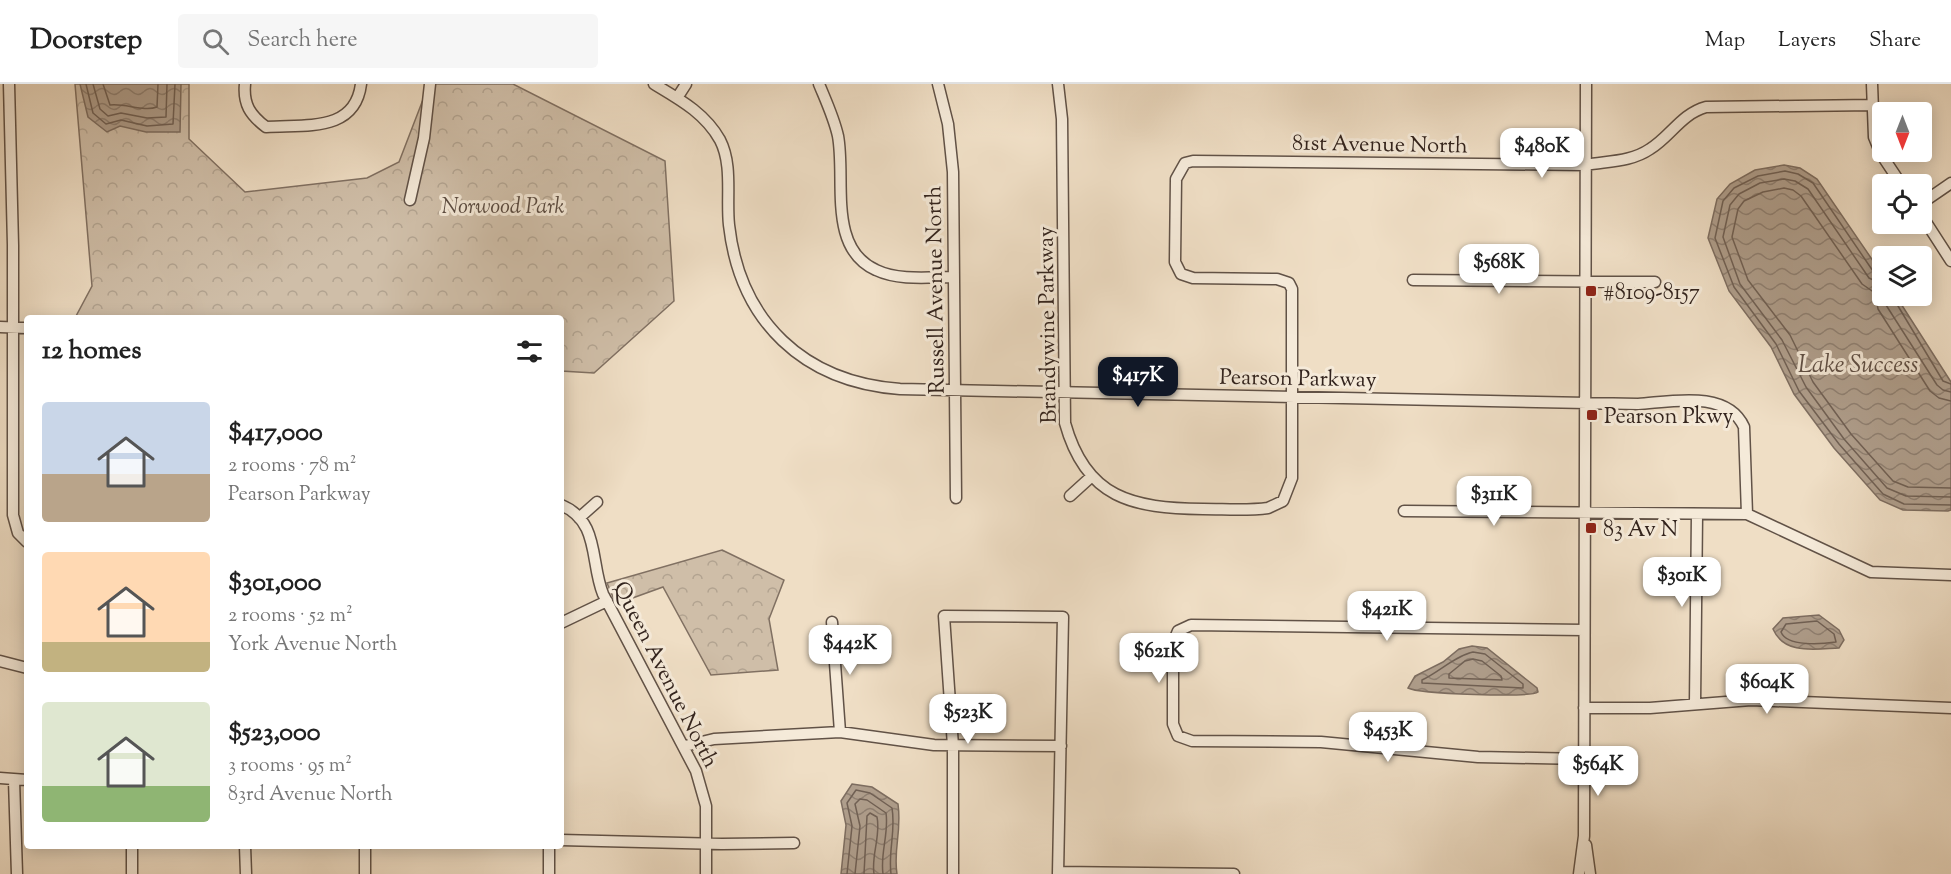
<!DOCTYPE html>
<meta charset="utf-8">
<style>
:root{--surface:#fff;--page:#f6f6f6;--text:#222;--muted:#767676;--line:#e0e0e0;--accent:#111827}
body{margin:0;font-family:"Sorts Mill Goudy",serif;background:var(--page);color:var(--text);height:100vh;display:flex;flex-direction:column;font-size:22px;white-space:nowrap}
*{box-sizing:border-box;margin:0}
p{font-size:20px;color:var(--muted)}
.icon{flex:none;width:33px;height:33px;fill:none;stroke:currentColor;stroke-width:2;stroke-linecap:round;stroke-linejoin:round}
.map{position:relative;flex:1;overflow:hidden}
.sheet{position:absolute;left:24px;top:231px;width:540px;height:534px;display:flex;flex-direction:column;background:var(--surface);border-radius:6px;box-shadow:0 3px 15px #0003}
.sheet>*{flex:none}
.needle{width:39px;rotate:180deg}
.controls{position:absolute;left:1872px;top:18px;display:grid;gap:12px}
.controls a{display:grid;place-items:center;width:60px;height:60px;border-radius:6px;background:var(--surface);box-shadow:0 3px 15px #0003;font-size:30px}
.price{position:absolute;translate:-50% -51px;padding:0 14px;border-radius:12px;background:#fff;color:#222;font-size:20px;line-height:39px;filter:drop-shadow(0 2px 3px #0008)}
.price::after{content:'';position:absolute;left:50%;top:36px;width:18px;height:14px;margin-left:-9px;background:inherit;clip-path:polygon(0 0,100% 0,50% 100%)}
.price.current{background:var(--accent);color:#fff}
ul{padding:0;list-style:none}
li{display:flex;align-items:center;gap:18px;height:150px;padding:0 18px}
li span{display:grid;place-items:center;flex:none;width:168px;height:120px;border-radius:6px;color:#555}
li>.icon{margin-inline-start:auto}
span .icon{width:72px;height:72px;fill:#fffc;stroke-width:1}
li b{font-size:26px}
h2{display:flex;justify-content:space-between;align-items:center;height:72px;padding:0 18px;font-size:26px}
header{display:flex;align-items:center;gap:36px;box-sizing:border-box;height:84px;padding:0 30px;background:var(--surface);border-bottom:2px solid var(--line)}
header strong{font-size:28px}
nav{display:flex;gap:33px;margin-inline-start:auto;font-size:21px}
.search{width:420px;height:54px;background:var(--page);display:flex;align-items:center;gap:15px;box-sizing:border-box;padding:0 21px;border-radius:6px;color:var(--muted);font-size:22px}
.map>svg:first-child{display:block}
</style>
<header>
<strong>Doorstep</strong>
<div class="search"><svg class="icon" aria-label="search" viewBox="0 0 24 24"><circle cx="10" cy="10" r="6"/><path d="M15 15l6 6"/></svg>Search here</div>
<nav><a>Map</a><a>Layers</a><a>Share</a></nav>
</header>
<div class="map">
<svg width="1951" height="790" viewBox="0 0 1951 790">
<defs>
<pattern id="park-crowns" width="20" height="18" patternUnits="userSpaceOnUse" patternTransform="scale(1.5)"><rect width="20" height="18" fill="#cfbea8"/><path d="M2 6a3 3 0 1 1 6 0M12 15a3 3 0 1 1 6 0" fill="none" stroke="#b2a390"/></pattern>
<pattern id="water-waves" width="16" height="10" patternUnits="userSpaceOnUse" patternTransform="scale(1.5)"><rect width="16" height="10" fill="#af9e8c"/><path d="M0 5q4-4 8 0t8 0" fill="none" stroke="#8f8072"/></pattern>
</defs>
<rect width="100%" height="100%" fill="#efdec5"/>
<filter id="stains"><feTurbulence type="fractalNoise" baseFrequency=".00333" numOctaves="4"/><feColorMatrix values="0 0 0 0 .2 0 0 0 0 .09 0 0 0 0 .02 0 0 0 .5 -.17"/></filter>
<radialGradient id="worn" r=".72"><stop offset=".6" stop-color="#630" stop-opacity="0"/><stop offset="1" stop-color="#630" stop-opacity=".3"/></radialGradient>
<path fill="url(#park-crowns)" stroke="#807062" stroke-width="1.5" d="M75,0H189V55L245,108L367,94L399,78L429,0H513L665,77L674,217L594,289L561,287V234H75L92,202Z
M722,466L784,496L769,535L778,586L711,591L663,503L616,520L607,499Z"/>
<path fill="url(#water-waves)" stroke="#7d6d60" stroke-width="1.5" d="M80,0H181L180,48H146L120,42L107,48L88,33Z
M1784,81L1800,84L1817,95L1882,190V212H1896L1951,298V426L1948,427L1903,426L1880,416L1834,364L1794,310L1771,263L1729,207L1708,154L1717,115L1730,100L1755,86Z
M1819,531L1839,546L1844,556L1839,564C1815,565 1784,571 1773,545L1783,534Z
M1472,562L1487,564L1537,604L1538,608C1530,614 1419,610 1408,604L1415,592L1443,578L1459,565Z
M852,700L872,703L898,720C902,748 893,765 897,790H841L846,741L841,717Z"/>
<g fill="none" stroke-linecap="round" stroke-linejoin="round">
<path stroke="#706054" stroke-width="1.5" d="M86,0L93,29L106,40L121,36L147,42L173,40L175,0
M93,0L100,25L108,32L121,29L147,34L166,33L167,0
M103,0L110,21C125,19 144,28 157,23L158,0
M1882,193L1875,190L1813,99L1798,90L1785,87L1758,92L1734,104L1723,117L1715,154L1734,203L1776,260L1799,307L1839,360L1883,410L1904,420L1951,421
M1882,200L1869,194L1808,105L1795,97L1784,95L1760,99L1739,110L1730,121L1723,153L1740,200L1782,256L1806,303L1844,355L1887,404L1906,412L1951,413
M1884,212L1886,221L1937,301L1943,306L1951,308
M1892,212L1943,297L1951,300
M1951,317L1939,314L1930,307L1878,225L1875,209L1862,200L1801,112L1793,106L1784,104L1763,108L1744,117L1738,125L1732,153L1748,196L1790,251L1813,298L1851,350L1893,397L1908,403L1951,404
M1817,537L1834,550L1836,558C1822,560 1787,563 1781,548L1786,540Z
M1473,568L1485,570L1523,600V604L1422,599V596C1439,588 1455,572 1473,568Z
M1473,575L1482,577L1501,592L1502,596L1449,594V590L1465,577Z
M847,790L852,742L847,719L856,706L870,709L892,724C896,747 888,767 891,790
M855,790L860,742L855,720L860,715L867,716L886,729C889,750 880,769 883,790
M864,790L867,732L870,729L877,733C881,752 871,771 874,790"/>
<g stroke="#615247" stroke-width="13">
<path id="minor" d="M9,0L13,161V431L18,449L27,458
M245,0C243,20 250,31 266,43C305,40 355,49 361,0
M654,0C679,15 705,29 720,56C733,81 726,114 729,141C740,238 804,298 900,305L1638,320C1670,318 1727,305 1744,343L1747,430
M819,0C826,17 834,34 838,52C846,95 827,164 876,186C899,197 930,193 954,193
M938,0L948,40L953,88L956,414
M1058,0L1062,35L1065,339C1086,415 1133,424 1203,425C1225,425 1247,427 1268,424L1283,417L1292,394V205L1289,199L1277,195L1193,194L1181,190L1175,178L1176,95L1185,79L1193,77L1586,81C1608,77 1631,78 1650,65C1671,52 1681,30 1706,23L1873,21
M1872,0L1874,53L1881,70L1901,100
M677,14L686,0
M410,116L424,54L430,0
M1922,119L1951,99
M1922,132L1951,177
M1413,196L1655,198
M0,243L27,244
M1070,412L1092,392
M561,421C600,437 590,478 603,510L696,687L706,722V790
M1404,427L1747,430L1871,488L1951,491
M579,434L597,418
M832,538L840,648
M561,539L607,517
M0,577L27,584
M1695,619L1697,430
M1584,624H1650L1751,616L1951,624
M685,662L714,655L840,648L934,661L1061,662
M1584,675L1478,673L1321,658L1192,657L1178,652L1173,640V559L1178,547L1191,541L1584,546
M0,694L27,696
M14,696L17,790
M561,756L722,760L794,759
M1586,761L1590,790
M132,762V790
M245,762L246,790
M365,762V790
M549,762V790
M1058,788L1234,790
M953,790V662L944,532L1063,533L1058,790
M1579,790L1584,752L1586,0"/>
</g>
<use href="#minor" stroke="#f5ead9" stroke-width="10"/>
</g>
<g fill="#8f2418" stroke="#f5ead9" stroke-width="2">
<rect x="1585" y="201" width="12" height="12" rx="3"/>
<rect x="1586" y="325" width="12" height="12" rx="3"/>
<rect x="1585" y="438" width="12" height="12" rx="3"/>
</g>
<g text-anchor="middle" stroke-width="6" stroke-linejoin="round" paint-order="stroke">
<g font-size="22" fill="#32231d" stroke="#f5ead9">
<text transform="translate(1380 59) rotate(1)" y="8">81st Avenue North</text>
<text transform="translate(934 206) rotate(-91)" y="8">Russell Avenue North</text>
<text transform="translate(1046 241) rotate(-91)" y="8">Brandywine Parkway</text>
<text transform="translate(1298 293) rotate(1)" y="8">Pearson Parkway</text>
<text transform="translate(667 590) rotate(63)" y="8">Queen Avenue North</text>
</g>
<g font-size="22" font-style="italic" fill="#594a40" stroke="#f5ead9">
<text x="503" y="129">Norwood Park</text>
</g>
<g font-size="22" fill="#32231d" stroke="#f5ead9" text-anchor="start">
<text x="1603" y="215">#8109-8157</text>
<text x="1604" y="339">Pearson Pkwy</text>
<text x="1603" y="452">83 Av N</text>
</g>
<g font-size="24" font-style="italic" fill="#5e4e44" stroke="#f5ead9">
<text x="1858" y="288">Lake Success</text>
</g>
</g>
<rect width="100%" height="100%" filter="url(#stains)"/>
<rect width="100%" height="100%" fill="url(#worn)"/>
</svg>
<div class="controls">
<a><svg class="needle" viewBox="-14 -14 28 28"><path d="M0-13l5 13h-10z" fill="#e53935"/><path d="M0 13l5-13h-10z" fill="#767676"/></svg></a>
<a><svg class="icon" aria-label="locate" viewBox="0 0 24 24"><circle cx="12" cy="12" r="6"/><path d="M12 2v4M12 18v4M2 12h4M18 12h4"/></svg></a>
<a><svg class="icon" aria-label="layers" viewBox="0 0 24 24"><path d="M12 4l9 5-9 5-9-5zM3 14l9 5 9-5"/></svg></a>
</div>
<b class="price" style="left:1542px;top:95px">$480K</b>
<b class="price" style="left:1499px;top:211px">$568K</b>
<b class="price current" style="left:1138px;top:324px">$417K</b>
<b class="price" style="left:1494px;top:443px">$311K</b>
<b class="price" style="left:1682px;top:524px">$301K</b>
<b class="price" style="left:1387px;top:558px">$421K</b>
<b class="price" style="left:850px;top:592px">$442K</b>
<b class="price" style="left:1159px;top:600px">$621K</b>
<b class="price" style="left:1767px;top:631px">$604K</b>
<b class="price" style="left:968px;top:661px">$523K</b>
<b class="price" style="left:1388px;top:679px">$453K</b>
<b class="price" style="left:1598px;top:713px">$564K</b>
<section class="sheet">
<h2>12 homes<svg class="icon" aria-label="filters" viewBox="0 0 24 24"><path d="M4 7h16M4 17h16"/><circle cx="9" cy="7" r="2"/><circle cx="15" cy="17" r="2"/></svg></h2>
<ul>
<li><span style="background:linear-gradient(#c9d6e8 60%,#b9a48a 0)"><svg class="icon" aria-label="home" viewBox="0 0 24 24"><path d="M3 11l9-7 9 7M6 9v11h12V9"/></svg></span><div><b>$417,000</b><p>2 rooms · 78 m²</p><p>Pearson Parkway</p></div></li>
<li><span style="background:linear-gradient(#ffd9b3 75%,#c2b280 0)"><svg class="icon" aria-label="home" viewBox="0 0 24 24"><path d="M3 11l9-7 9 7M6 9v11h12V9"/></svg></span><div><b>$301,000</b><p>2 rooms · 52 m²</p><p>York Avenue North</p></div></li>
<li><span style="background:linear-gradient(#dfe7d0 70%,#8fb573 0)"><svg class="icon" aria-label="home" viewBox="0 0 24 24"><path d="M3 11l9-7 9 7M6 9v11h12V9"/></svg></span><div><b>$523,000</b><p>3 rooms · 95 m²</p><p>83rd Avenue North</p></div></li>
</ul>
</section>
</div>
